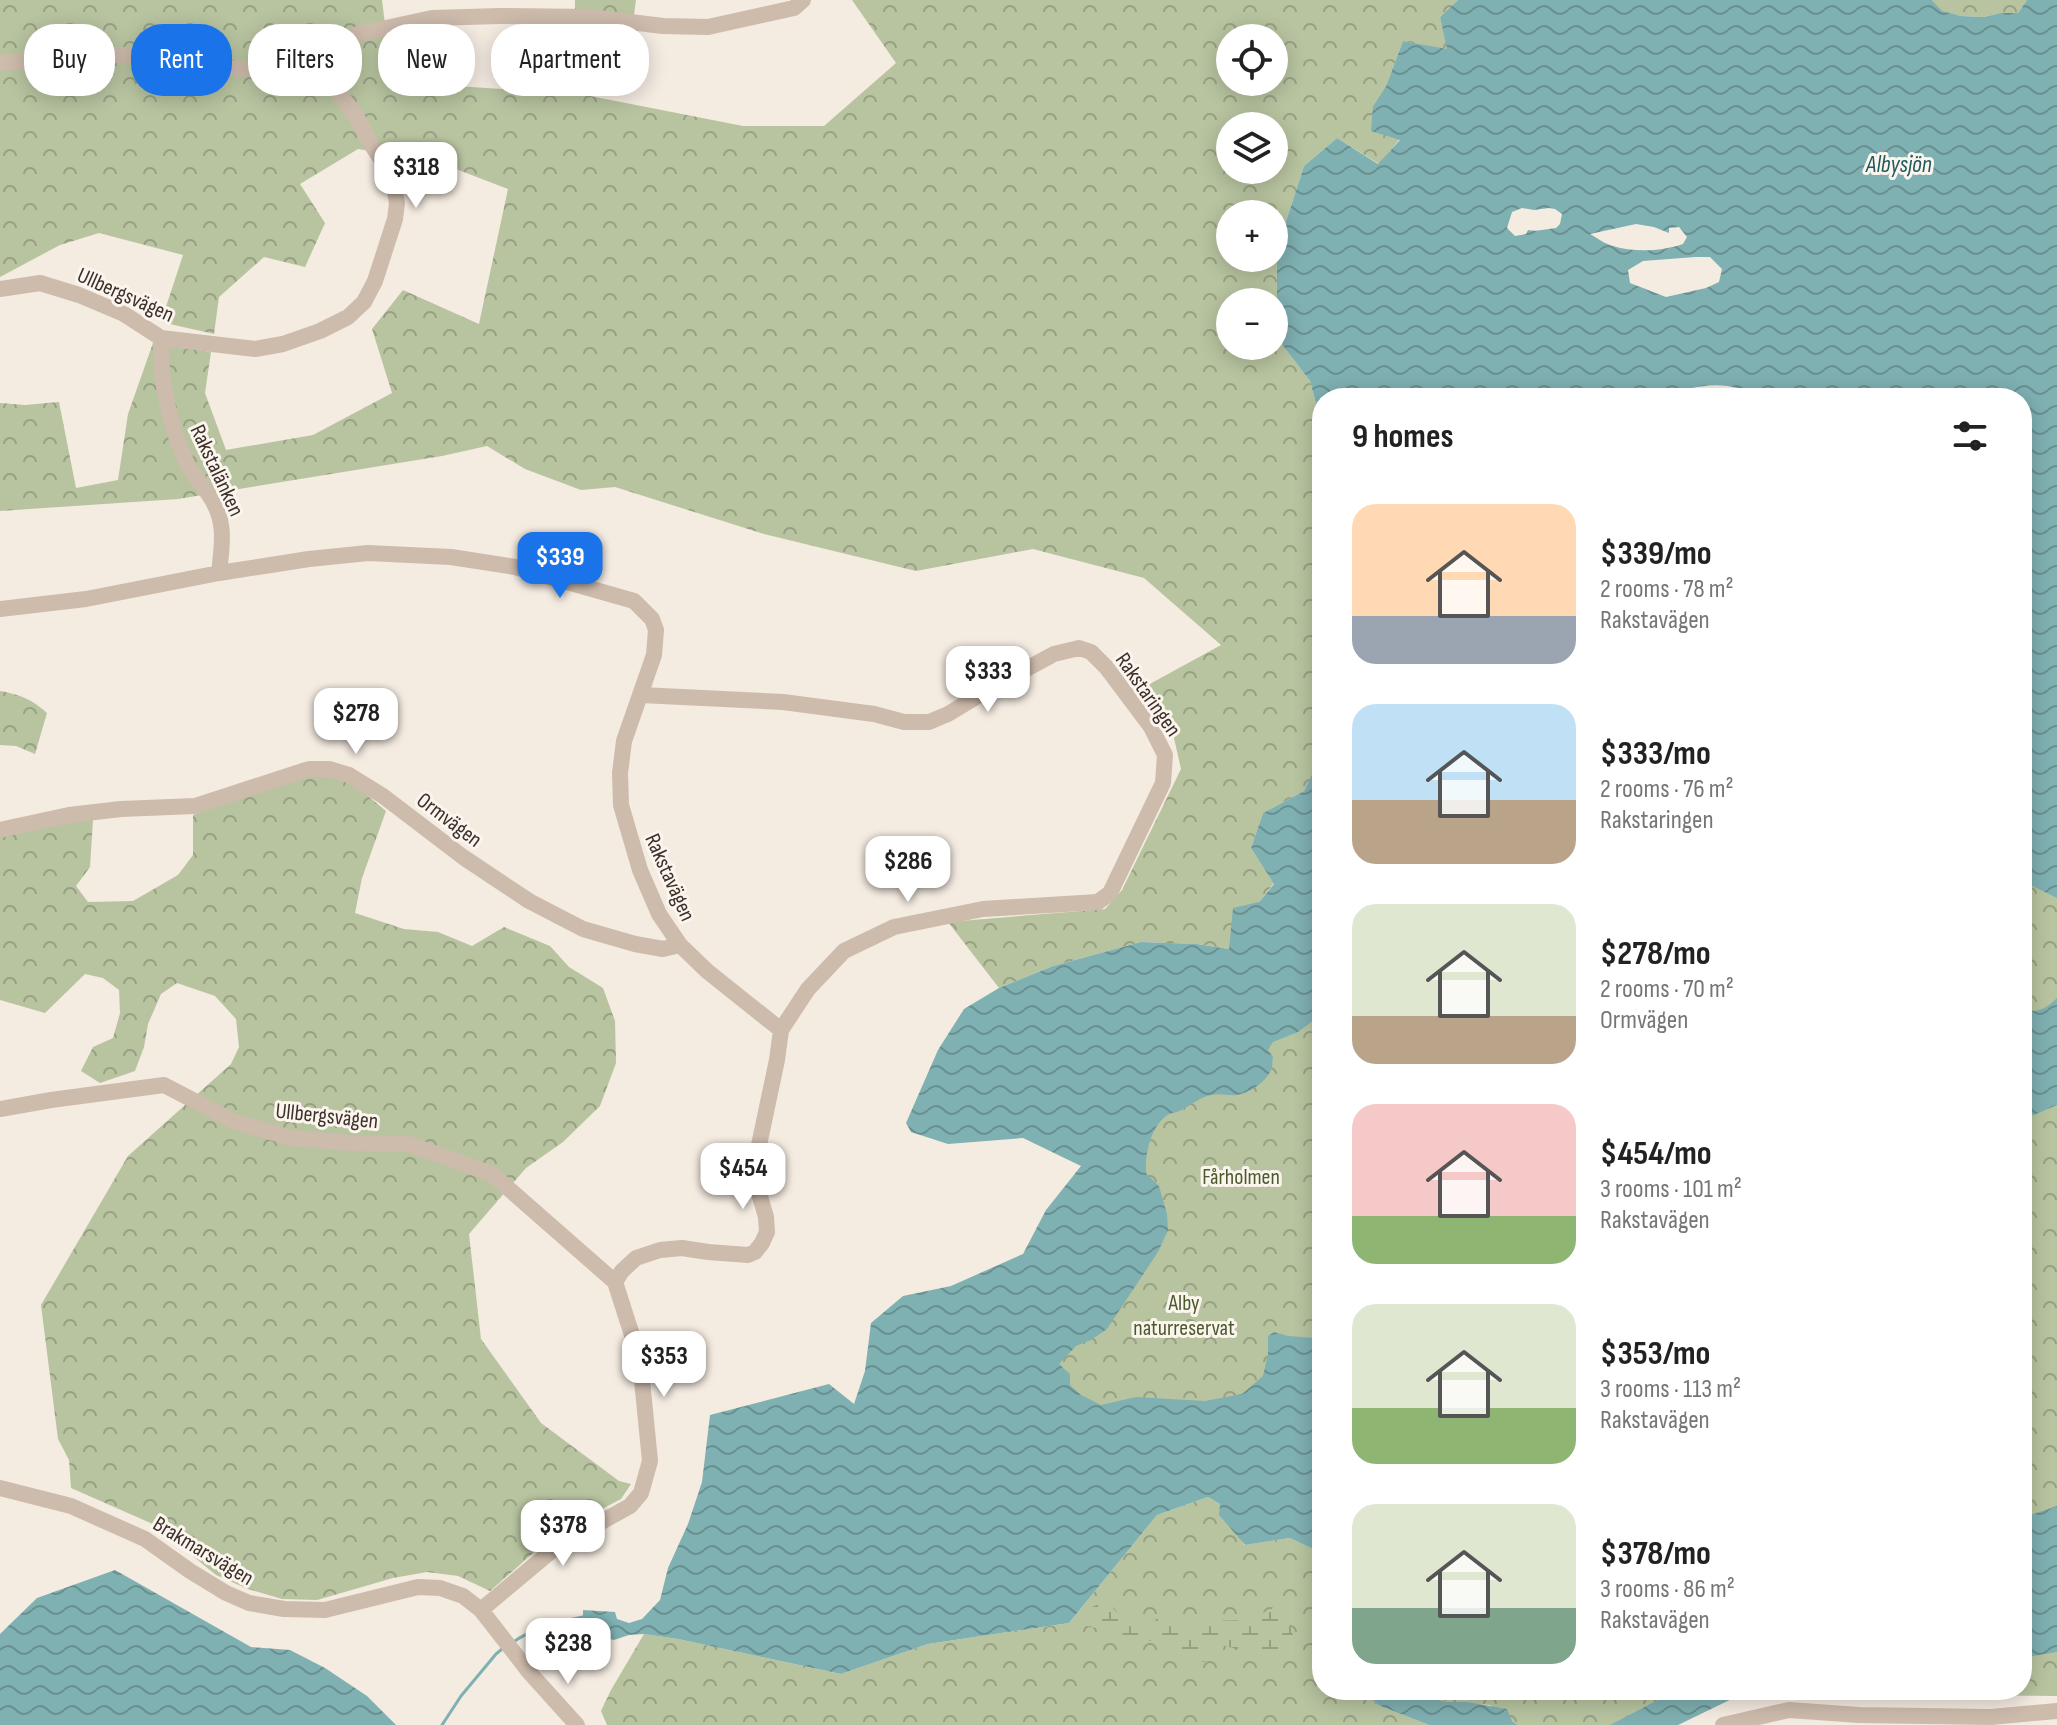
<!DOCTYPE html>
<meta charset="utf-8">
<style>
:root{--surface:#fff;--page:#f6f6f6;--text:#222;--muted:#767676;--accent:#1a73e8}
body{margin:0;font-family:"Sofia Sans Condensed",sans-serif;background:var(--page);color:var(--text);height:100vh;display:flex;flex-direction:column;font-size:30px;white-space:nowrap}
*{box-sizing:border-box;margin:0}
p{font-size:26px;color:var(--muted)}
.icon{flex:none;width:44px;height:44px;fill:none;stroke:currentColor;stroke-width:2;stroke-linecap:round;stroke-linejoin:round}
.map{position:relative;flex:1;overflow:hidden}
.sheet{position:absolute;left:1312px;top:388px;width:720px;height:1312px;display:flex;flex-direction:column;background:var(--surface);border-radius:32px;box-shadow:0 4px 20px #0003}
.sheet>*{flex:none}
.hud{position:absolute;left:24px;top:24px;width:760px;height:72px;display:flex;gap:16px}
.tools{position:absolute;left:1216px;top:24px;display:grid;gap:16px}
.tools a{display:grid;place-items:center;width:72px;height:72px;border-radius:50%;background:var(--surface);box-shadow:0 4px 20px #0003;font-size:40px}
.price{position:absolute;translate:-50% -68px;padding:0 18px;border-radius:16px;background:#fff;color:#222;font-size:26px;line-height:52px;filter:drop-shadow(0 2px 4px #0008)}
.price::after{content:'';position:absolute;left:50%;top:48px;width:24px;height:18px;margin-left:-12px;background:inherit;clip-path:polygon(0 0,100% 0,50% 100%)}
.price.active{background:var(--accent);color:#fff}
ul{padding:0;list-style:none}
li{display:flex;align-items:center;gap:24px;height:200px;padding:0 40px}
li span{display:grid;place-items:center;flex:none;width:224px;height:160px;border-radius:24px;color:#555}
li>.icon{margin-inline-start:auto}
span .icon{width:96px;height:96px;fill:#fffc;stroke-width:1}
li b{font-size:34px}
h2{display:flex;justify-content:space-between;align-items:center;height:96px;padding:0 40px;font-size:34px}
.tag{padding:0 28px;border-radius:32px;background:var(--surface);box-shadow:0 4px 20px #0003;font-size:28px;line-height:72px}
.tag.active{background:var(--accent);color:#fff}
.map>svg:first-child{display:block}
</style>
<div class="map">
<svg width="2057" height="1725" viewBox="0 0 2057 1725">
<defs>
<pattern id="forest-crowns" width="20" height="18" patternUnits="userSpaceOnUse" patternTransform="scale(2)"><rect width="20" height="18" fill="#b8c4a0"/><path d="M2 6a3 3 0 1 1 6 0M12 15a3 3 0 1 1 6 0" fill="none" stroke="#97a083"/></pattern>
<pattern id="wetland-marsh" width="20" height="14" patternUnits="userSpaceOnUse" patternTransform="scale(2)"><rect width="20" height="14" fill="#b8c4a0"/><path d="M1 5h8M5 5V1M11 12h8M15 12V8" fill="none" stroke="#97a083"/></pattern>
<pattern id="water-waves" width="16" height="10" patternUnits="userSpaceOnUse" patternTransform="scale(2)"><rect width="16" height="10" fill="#7fb0b2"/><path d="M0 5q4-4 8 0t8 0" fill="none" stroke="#699091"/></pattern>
</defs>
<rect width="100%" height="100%" fill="#f4ebe1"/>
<path fill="url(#forest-crowns)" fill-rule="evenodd" d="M0,0H382L392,82L580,94L743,126H824L896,63L852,0H1458L1440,17L1448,50L1403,41L1386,86L1373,106L1400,139L1379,164L1337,138L1304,166L1277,249V338L1310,381L1322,426V756L1304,791L1263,813L1251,848L1274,883L1259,902L1229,949L1197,944L1141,942L1053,966L999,988L948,922L1105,909L1122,890L1181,769L1174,738L1148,685L1221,645L1144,578L1033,549L916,571L764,534L615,487L581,490L525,469L487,446L442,456L178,499L0,511V403L25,405L59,402L76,488L118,480L128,414L153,343L211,352L205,393L226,450L313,435L392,393L372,329L403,290L479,324L508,189L435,161L358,149L300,184L325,223L305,267L264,257L219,297L214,334L161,322L183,255L99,233L60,245L0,277ZM1230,38H1274V82H1230ZM1230,126H1274V170H1230ZM1230,214H1274V258H1230ZM1230,302H1274V346H1230Z
M575,0H636L634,15L575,13Z
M1932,0H2027L2018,13H2000L1984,17L1961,16L1942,12Z
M2022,483L2057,513V1696L1878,1695L1828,1693L1827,1690H2022Z
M0,691C19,694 33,700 47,713L35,754L16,746L0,745Z
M316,772L345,777L386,811L362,878L355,913L404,929L438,932L472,946L504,927L550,946L569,967L603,988L615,1021L616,1063L600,1106L563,1142L526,1168L469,1234L481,1339L541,1423L619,1481L631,1484L621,1499L556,1533L490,1591L458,1576L427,1572L393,1578L317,1600L282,1599L248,1589L216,1575L155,1525L71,1488L69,1460L58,1439L41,1305L128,1156L231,1064L239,1047L236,1019L215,996L177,983L161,994L148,1024L144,1047L135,1071L100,1083L81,1071L93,1047L113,1038L120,1013L119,990L103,978L85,974L45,1013L0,1000V835L65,819L93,820L90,867L76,886L88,902L133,901L178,875L193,855V815L245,794Z
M1322,927V1453L928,1495L1168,1061Z
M1208,1497L1220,1504L1244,1545L1290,1538L1315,1550L1316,1573L1322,1596V1665L1315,1668L1322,1680V1690H1343L1350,1693L1353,1690H1364L1378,1705L1429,1725H607L601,1711L611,1690L644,1634L678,1639L841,1674L928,1644L1069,1623L1157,1515Z
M1397,1690H1723L1651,1725H1518L1490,1705L1447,1702Z"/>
<path fill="url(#wetland-marsh)" d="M1106,1601L1127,1623L1152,1627L1157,1617L1167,1623L1174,1609L1181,1608V1625L1206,1621L1249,1620L1281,1604L1293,1634L1283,1652C1252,1662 1239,1645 1210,1644L1205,1662L1188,1660L1155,1642L1083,1625L1087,1617V1609Z"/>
<path fill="url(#water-waves)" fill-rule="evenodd" d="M1458,0H1932L1942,11L1961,16L1984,17L2000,13H2018L2027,0H2057V898L2022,881V398H1759C1731,378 1693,384 1663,398H1322V426L1310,381L1277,338V249L1304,166L1337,138L1378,164L1400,140L1371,131L1373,106L1386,86L1403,41L1447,49L1440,17ZM1522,208L1534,210L1549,208L1555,209L1562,214L1560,224L1556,228C1546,229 1538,232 1528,230L1526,234L1515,236L1507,228L1512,212ZM1636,224L1654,227L1669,233V228L1679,227L1687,237L1683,244C1662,251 1635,253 1613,246C1605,244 1597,238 1590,234ZM1695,257H1710L1722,269L1719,282L1706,288L1666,297L1630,283L1628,270L1643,261Z
M1322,754V1014L1298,1032L1273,1042L1268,1050L1273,1057C1272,1061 1273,1066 1271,1070C1266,1082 1249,1093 1237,1095C1228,1096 1220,1093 1211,1095C1201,1097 1192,1104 1183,1109C1178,1113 1171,1112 1166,1116C1150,1128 1145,1155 1146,1173L1159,1186L1167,1214L1168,1230L1158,1252L1107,1329L1091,1340L1076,1346L1059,1364L1070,1374V1385L1081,1395L1101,1405L1136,1397L1205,1401L1242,1394L1263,1376L1268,1354V1336L1274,1332L1288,1336L1315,1338L1322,1333V1596L1316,1573L1315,1550L1290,1538L1245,1545L1219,1515L1220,1504L1208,1497L1157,1515L1069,1623L928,1644L841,1674L678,1639L644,1634L629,1635L614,1640L596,1636L595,1620L583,1622V1610L615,1612L617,1619L629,1623L642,1619L660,1600L668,1568L688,1524L702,1482L710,1415L829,1384L854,1404L865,1371L871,1323L903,1296L951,1286L1023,1254L1046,1210L1081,1166L1023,1138L948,1144L911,1132L906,1123L938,1050L964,1009L999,988L1053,966L1141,942L1197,944L1229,949L1233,908L1259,902L1274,884L1251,848L1263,813L1304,791Z
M2057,998V1105L2022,1120V1010C2038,1013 2046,1009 2057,998Z
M2057,1506V1652L2022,1658V1518Z
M115,1570L251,1647L290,1650L325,1668L367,1696L396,1725H0V1634L37,1598Z
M1364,1690H1397L1447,1702H1467L1507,1709L1512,1721L1518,1725H1429L1378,1705Z
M1677,1690H1766L1740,1695L1678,1725H1610Z"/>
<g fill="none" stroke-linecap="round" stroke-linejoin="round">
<path stroke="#7fb0b2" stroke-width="3" d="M512,1643C532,1628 559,1622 583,1617
M442,1725L461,1696L496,1654L502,1649"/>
<path stroke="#cdbbac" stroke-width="16" d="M0,63L113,55H154L216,67L242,69L277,68L326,77L355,114L371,144L387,168L393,183L397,203L395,219L375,281L364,302L348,317L320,331L283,344L255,349L161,338L124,314L79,295L40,283L0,289
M326,77L341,49L354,35L432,18L500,16L590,17L663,26L708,27L794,8L803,0
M161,338C160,379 169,422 185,459C190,473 202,483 209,495C227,521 222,545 219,573
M0,609L86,599L219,573L309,559L368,553L451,557L515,567L634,601L652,619L656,630L654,655L624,741L620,773L621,805L640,870L659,914L680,945L707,971L781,1030
M0,830L69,815L121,809L195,806L309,769H329L349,775L383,796L463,857L529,901L583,929L635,944L663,949L680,945
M0,1109L51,1100L164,1085L235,1122L292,1138L352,1143L409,1144L492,1174L615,1282
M615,1282L622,1271L636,1258L660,1250L682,1248L708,1252L748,1255L755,1252L762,1243L767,1232L766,1217L756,1183L759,1145L777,1060L781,1030L808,989L844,951L894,927L983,909L1098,902L1110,893L1163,783L1165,755L1151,727L1106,667L1091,652L1079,648L1054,654L993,687L948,714L929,722H904L874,714L783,702L641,695
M0,1488L71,1506L145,1539L190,1571L226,1593L249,1603L284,1609L325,1610L418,1587L440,1588L463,1596L481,1610L530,1673L577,1725
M481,1610L556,1547L630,1506L641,1493L650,1461L640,1360L615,1282
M1723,1725L1789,1710L1859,1715L1991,1717L2057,1711"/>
</g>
<g text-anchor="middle" stroke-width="6" stroke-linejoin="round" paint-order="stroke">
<g font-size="22" fill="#3b302b" stroke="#fbf5ee">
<text transform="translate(126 294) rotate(24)" y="8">Ullbergsvägen</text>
<text transform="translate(218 470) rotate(65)" y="8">Rakstalänken</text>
<text transform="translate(1149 694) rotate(55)" y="8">Rakstaringen</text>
<text transform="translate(450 819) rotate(37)" y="8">Ormvägen</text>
<text transform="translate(671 877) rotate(66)" y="8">Rakstavägen</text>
<text transform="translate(327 1115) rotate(6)" y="8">Ullbergsvägen</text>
<text transform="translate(204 1550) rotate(31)" y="8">Brakmarsvägen</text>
</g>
<g font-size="22" fill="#4a5a2e" stroke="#fbf5ee">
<text x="1241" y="1184">Fårholmen</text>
<text x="1184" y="1310">Alby<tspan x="1184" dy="25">naturreservat</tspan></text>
</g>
<g font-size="24" font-style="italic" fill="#1f5a5e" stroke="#fbf5ee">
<text x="1899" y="172">Albysjön</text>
</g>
</g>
</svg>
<div class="tools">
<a><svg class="icon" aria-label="locate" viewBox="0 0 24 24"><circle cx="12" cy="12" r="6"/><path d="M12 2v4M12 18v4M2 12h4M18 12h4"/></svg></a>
<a><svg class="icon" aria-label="layers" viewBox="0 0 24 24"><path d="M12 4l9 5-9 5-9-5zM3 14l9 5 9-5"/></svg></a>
<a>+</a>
<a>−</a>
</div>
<b class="price" style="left:416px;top:210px">$318</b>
<b class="price active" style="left:560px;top:600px">$339</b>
<b class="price" style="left:988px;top:714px">$333</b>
<b class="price" style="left:356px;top:756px">$278</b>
<b class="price" style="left:908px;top:904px">$286</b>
<b class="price" style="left:743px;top:1211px">$454</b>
<b class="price" style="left:664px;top:1399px">$353</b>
<b class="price" style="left:563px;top:1568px">$378</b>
<b class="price" style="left:568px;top:1686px">$238</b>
<div class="hud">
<a class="tag">Buy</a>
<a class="tag active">Rent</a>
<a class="tag">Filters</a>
<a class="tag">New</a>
<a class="tag">Apartment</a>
</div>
<section class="sheet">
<h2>9 homes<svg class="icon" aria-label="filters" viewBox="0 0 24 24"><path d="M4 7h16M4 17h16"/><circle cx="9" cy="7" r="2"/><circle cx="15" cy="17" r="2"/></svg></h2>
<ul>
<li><span style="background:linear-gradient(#ffd9b3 70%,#9aa5b1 0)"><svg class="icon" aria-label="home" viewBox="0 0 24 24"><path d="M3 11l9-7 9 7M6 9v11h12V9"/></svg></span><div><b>$339/mo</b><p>2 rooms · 78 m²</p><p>Rakstavägen</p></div></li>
<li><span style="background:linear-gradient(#bfe0f5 60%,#b9a48a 0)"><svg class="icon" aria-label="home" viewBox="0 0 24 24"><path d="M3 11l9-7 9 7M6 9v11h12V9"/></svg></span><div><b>$333/mo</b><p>2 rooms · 76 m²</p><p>Rakstaringen</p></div></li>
<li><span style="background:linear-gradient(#dfe7d0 70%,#b9a48a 0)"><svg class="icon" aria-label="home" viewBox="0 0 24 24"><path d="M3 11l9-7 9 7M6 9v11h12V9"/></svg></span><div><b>$278/mo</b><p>2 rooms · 70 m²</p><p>Ormvägen</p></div></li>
<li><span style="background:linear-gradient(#f6c9c9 70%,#8fb573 0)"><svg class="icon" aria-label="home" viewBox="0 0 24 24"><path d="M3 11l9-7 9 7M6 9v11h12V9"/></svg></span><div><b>$454/mo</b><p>3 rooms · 101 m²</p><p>Rakstavägen</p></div></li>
<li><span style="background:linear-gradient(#dfe7d0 65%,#8fb573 0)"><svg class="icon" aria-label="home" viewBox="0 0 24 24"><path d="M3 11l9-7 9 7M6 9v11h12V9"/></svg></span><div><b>$353/mo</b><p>3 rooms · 113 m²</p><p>Rakstavägen</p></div></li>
<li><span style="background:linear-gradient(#dfe7d0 65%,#7fa58c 0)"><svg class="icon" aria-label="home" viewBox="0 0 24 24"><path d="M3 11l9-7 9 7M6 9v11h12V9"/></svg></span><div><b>$378/mo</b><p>3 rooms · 86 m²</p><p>Rakstavägen</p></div></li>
</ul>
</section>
</div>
